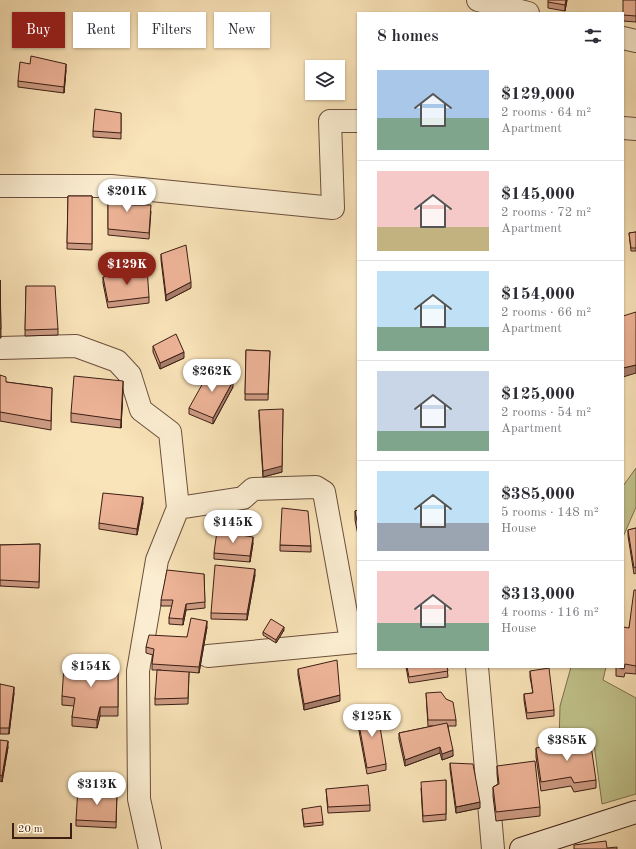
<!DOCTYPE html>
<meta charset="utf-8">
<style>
:root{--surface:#fff;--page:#f2f2f3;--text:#2b2b33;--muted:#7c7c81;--line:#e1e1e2;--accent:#8f2418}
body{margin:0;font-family:"Old Standard TT",serif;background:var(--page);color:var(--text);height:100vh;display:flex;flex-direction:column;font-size:15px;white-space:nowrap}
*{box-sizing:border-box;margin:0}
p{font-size:13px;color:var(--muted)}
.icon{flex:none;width:22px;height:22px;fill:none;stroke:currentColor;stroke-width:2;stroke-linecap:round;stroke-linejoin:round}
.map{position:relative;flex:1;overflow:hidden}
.side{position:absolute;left:357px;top:12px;width:267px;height:656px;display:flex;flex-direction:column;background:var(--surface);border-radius:0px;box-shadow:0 1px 3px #0004}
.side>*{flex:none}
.top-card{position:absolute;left:12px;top:12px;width:285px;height:36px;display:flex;gap:8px}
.fabs{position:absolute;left:305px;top:60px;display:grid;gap:8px}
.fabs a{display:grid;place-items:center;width:40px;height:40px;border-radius:0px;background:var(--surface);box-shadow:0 1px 3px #0004;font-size:20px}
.scale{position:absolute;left:12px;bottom:10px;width:60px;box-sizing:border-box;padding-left:4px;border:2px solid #3c1e14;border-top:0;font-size:11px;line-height:14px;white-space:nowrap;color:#3c1e14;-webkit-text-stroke:3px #fbedd1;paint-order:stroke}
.price{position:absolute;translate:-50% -34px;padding:0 9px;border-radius:14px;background:#fff;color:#222;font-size:13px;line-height:26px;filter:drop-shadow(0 1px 2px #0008)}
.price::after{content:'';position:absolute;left:50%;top:24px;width:12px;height:9px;margin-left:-6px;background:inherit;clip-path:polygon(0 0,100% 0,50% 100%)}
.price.active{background:var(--accent);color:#fff}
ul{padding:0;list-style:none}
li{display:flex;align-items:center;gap:12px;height:100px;padding:0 20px}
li+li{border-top:1px solid var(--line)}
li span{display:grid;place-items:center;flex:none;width:112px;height:80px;border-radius:0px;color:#555}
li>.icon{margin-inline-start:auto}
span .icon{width:48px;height:48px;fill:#fffc;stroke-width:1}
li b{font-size:17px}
h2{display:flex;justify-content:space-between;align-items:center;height:48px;padding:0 20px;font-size:17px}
.pill{padding:0 14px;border-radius:0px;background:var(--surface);box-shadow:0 1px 3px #0004;font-size:14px;line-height:36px}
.pill.active{background:var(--accent);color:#fff}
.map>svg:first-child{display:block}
</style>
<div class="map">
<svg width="636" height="849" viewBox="0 0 636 849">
<rect width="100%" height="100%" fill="#f9e3b8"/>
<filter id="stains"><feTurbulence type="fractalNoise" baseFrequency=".005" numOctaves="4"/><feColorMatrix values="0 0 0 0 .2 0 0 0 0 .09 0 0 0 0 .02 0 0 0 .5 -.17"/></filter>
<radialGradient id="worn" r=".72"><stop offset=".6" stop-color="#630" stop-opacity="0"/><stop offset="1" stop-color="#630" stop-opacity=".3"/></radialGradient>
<path fill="#c1c38c" stroke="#7e7050" d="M636,468V507L623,537V486Z
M571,667H606L603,680L636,698V794L602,804L594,744L559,743L560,706Z"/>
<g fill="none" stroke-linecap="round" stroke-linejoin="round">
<g stroke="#6b4f3d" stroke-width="24">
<path id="street" d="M478,0L528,13
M623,38L636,41
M623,128L636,129
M0,186H111L333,208L330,121H358
M0,348L76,346L117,361L130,375L141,410L170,432L178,508L157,560L138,671L139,799L150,849
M178,508L243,498L253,489L316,487L324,492L350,635L358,642
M208,656L356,642
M477,667L493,849"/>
</g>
<g stroke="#3c1e14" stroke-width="24">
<path id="secondary" d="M521,849L636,812"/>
</g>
<use href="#street" stroke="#fbedd1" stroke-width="22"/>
<use href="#secondary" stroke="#fbedd1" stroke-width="22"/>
</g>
<path fill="#cd9b83" stroke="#3c1e14" d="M567,0L565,11L548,8V2Z
M636,0V22L623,21V13Z
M30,64L66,70L64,93L18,87V81Z
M121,113V139L93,137V131Z
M108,185L125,205L151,211L149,239L108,235Z
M68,196H92V250L67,249Z
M636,232V251H631L629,233Z
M161,254L191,288L166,301L161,260Z
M103,277L149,297V303L108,308L103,283Z
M0,280L1,338H0Z
M26,286L58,329V335L25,336Z
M153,346L184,358L160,369L153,352Z
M246,350L270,351L268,400H245Z
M0,375L6,382L52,388L51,430L0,421Z
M233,387L213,424L189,414V408Z
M123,389L121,428L71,422V413Z
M259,410L282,472L263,477L259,416Z
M143,503L137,535L99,529V523Z
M358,510V535L355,520V511Z
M636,528V573L634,574L628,536V530Z
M253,543L250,562L214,559V553Z
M40,544L39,588L0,586V545Z
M280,545L311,546V552L280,551Z
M204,574L205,608L186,610L183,625L169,624V618L172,606H161V600Z
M255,575L247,620L211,619V613Z
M636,590V674L625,673L624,677L616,676V667L629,628Z
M207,627L199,673L189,672L188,704L155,705V699L161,670H152V664L153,655L146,653V647L187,637Z
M284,630L276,643L263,635V632Z
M118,663V716H100L97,728L72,726V717L74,706L62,705V696Z
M406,667H447L448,677L409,683Z
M298,669L340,701L304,710L298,675Z
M530,671L554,710V716L527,719L524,700V694L533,693L530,677Z
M0,684L14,693L9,734H0Z
M426,693L456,720V726H448L453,756L442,760L440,753L405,766L399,739V733L433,726H428Z
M357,714L386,764V770L367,774L357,720Z
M0,740L8,747L2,782L0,781Z
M536,748L596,780V788L574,792L571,786L541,791L536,757Z
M450,763L480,808L456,813L450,769Z
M497,766L540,807V816L496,821L493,796V787L498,784L497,774Z
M446,780V820L423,822L421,788Z
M326,789L370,805V811L328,813Z
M117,792L116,828L76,826V820Z
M302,809L323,822V825L304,827Z"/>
<path fill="#a77e6a" stroke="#3c1e14" d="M566,0H567L565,11V5Z
M66,64V70L64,93V87Z
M191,282V288L166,301V295Z
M184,352V358L160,369V363Z
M636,365V373L623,377V368Z
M123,381V389L121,428V420Z
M233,381V387L213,424V418Z
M283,409L282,472L263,477V471Z
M143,497V503L137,535V529Z
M253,537V543L250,562V556Z
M255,569V575L247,620V614Z
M186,604V610L183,625V619Z
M207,621V627L199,673V667Z
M284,627V630L276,643V640Z
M14,687V693L9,734V728Z
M340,695V701L304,710V704Z
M100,707V716L97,728V720Z
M8,741V747L2,782V776Z
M440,747V753L405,766V760Z
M453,750V756L442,760V754Z
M480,802V808L456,813V807Z"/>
<path fill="#eeb498" stroke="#3c1e14" d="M548,0H566L565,5L548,2Z
M623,0H636V16L623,15Z
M31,56L66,64L64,87L18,81L20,62L30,64Z
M95,109L121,113V133L93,131Z
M108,185L124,187L125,205H151L149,233L108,229Z
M68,196H92V244L67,243Z
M636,232V248H631L629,233Z
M186,245L191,282L166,295L161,254Z
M147,268L149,297L108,302L103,277Z
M0,280L1,329H0Z
M26,286H55L58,329L25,330Z
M636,312V365L623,368V316Z
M176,334L184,352L160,363L153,346Z
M246,350L270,351L268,394H245Z
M213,365L233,381L213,418L189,408Z
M0,375L6,377V382L52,388L51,421L0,412Z
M74,376L123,381L121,420L71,413Z
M283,409L282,466L263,471L259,410Z
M103,493L143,497L137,529L99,523Z
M282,508L308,511L311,546L280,545Z
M358,510V526L355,511Z
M636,528V567L634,568L628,530Z
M217,531L253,537L250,556L214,553Z
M40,544L39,582L0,580V545Z
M215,565L255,569L247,614L211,613Z
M167,570L204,574L205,602L186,604L183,619L169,618L173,600H161Z
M634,590H636V666L625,664L624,669L616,667H623V627L629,628Z
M191,618L207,621L199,667L152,664L154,649L146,647L149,635L187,637Z
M271,619L284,627L276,640L263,632Z
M337,660L340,695L304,704L298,669Z
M118,663V707H100L97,720L72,717L75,698L62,696L64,666Z
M407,667H447L448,671L409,677Z
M549,668L554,710L527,713L524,694L533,693L530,671Z
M157,670L189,672L188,698L155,699Z
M0,684L14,687L9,728H0Z
M441,692L446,699L453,702L456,720H428L426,693Z
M377,708L386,764L367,768L357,714Z
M447,723L453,750L442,754L440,747L405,760L399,733Z
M590,739L596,780L574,783L571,777L541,782L536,748Z
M0,740L8,741L2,776L0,775Z
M535,761L540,807L496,812L493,787L499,784L497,766Z
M450,763L473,764L480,802L456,807Z
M446,780V814L423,816L421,782Z
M368,785L370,805L328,807L326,789Z
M78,788L117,792L116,822L76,820Z
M321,806L323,822L304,824L302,809Z
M606,841L607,848L617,847V849H574V845Z"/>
<rect width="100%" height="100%" filter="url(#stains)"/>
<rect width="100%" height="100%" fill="url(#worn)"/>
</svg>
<div class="fabs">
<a><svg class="icon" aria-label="layers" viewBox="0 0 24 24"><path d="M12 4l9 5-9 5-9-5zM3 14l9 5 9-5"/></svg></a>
</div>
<div class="scale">20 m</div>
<b class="price" style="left:127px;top:213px">$201K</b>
<b class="price active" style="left:127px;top:286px">$129K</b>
<b class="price" style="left:212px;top:393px">$262K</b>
<b class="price" style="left:233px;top:544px">$145K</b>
<b class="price" style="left:91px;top:688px">$154K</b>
<b class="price" style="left:372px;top:738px">$125K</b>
<b class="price" style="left:567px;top:762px">$385K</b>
<b class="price" style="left:97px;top:806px">$313K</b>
<div class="top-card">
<a class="pill active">Buy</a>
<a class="pill">Rent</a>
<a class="pill">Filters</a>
<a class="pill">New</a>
</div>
<section class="side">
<h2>8 homes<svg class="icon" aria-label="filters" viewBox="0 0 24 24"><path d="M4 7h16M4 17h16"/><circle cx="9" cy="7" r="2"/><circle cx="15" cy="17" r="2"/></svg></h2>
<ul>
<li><span style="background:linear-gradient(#a9c7e8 60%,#7fa58c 0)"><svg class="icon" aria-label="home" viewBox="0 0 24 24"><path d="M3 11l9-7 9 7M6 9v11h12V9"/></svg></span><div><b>$129,000</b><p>2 rooms · 64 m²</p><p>Apartment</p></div></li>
<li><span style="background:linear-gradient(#f6c9c9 70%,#c2b280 0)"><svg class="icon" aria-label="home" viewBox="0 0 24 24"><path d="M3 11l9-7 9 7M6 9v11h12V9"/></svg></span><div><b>$145,000</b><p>2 rooms · 72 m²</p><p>Apartment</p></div></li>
<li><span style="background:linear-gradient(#bfe0f5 70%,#7fa58c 0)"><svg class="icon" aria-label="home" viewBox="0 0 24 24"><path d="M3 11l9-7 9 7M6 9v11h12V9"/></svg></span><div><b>$154,000</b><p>2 rooms · 66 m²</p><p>Apartment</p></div></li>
<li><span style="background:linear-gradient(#c9d6e8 75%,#7fa58c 0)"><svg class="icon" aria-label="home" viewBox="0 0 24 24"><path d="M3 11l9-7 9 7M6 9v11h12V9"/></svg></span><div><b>$125,000</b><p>2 rooms · 54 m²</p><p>Apartment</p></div></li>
<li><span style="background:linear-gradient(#bfe0f5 65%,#9aa5b1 0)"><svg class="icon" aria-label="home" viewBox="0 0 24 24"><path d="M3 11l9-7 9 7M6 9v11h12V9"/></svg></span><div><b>$385,000</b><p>5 rooms · 148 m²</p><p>House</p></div></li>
<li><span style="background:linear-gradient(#f6c9c9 65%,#7fa58c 0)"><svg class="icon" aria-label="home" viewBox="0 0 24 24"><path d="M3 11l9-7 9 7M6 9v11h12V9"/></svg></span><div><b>$313,000</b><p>4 rooms · 116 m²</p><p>House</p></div></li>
</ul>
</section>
</div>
